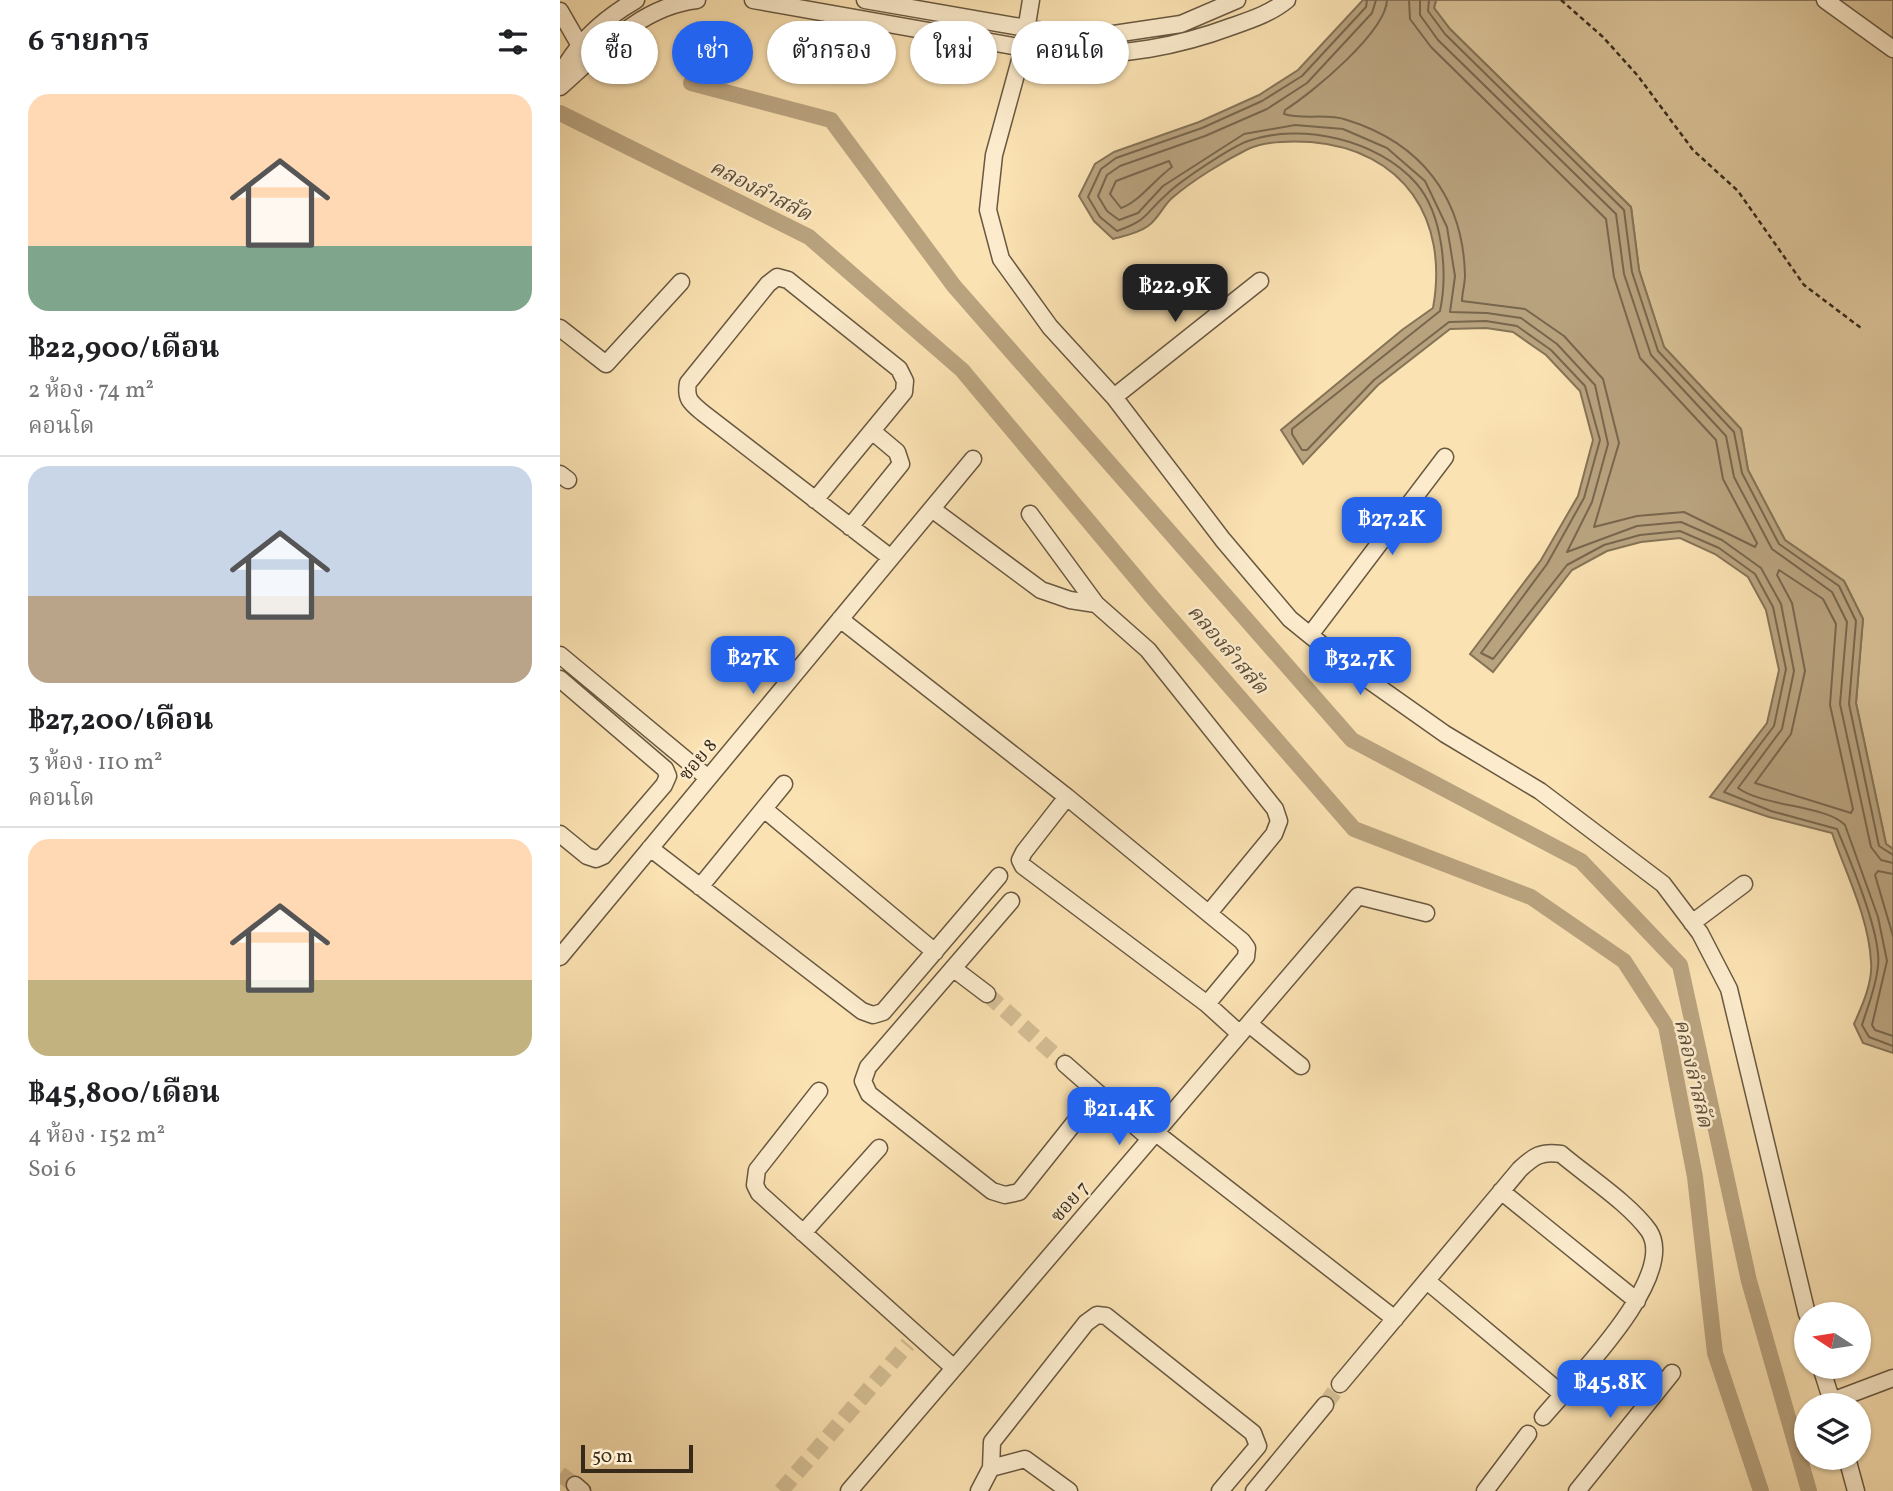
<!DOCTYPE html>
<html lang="th">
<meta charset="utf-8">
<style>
:root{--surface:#fff;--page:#f6f6f6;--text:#202124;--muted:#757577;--line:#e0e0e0;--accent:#2563eb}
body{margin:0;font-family:Vollkorn,"Noto Serif Thai",serif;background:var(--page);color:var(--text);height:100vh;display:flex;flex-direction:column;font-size:26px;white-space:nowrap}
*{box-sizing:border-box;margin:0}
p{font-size:23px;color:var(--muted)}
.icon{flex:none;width:38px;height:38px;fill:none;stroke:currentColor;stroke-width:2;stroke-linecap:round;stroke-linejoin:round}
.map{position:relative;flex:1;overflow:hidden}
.panel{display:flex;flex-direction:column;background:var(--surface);width:560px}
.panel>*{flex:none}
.guide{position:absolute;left:21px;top:21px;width:665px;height:63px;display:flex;gap:14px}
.needle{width:46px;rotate:282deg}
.controls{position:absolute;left:1234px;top:1302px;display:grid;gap:14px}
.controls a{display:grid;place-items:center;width:77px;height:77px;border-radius:50%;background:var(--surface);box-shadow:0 2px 5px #0004;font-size:35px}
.scale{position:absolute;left:21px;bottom:18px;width:112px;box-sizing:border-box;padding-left:7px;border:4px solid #382a1b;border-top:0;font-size:19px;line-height:24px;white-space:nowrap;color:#382a1b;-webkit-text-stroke:5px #fceccd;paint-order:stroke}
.price{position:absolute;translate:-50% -60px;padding:0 16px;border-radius:14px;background:var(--accent);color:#fff;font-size:23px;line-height:46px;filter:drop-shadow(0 2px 4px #0008)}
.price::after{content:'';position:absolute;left:50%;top:42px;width:21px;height:16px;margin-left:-10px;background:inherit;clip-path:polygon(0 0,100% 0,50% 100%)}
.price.selected{background:#222;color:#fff}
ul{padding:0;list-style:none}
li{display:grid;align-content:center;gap:14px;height:371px;padding:0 28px}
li+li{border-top:2px solid var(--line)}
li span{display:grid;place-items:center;height:217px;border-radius:21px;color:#555}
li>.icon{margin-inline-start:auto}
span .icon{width:126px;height:126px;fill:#fffc;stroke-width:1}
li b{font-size:30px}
h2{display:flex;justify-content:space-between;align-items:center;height:84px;padding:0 28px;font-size:30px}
.tag{padding:0 24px;border-radius:32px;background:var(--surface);box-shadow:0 2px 5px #0004;font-size:24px;line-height:63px}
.tag.selected{background:var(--accent);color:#fff}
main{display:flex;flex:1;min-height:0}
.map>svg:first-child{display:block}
</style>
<main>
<section class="panel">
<h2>6 รายการ<svg class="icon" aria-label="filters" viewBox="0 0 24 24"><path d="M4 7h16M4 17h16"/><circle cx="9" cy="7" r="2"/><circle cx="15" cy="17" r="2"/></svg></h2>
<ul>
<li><span style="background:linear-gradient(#ffd9b3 70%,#7fa58c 0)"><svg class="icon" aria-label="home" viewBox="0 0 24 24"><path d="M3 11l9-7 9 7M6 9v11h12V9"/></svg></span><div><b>฿22,900/เดือน</b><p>2 ห้อง · 74 m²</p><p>คอนโด</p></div></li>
<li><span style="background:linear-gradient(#c9d6e8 60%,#b9a48a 0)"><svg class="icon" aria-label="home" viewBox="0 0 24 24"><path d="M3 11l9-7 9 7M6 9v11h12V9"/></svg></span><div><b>฿27,200/เดือน</b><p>3 ห้อง · 110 m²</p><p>คอนโด</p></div></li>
<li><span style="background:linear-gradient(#ffd9b3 65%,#c2b280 0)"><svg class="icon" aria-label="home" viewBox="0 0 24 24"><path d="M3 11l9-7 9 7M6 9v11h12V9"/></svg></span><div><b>฿45,800/เดือน</b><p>4 ห้อง · 152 m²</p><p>Soi 6</p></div></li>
</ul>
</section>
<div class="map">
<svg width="1333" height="1491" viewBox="0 0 1333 1491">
<rect width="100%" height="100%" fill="#fbe2b2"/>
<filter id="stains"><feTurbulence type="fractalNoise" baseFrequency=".00286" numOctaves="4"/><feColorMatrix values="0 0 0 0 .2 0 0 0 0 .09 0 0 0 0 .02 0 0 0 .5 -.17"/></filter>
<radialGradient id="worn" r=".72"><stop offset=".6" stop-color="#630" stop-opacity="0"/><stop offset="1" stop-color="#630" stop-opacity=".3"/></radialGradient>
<path fill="#dac398" stroke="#89765a" stroke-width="2" d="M876,0H1333V849L1326,844L1296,703L1303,619L1284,581L1225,540L1188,470L1181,429L1104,347L1079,270L1071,207L890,29L874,8Z"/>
<path fill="#b9a37f" stroke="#857357" stroke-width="2" d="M803,0H876L874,8L890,29L1071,207L1079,270L1104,347L1181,429L1188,470L1225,540L1284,581L1303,619L1296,703L1326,844L1333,849V1053L1303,1043L1294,1024C1302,1006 1313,982 1311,962C1309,918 1286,874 1272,833L1209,817L1150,797L1207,723L1219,670L1206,610L1188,577L1155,554L1120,538L1081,542L1047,551L1012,570L933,672L910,654L981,560L1018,496L1033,440L1020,391L986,355L953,332L926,328L890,329L818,385L743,464L721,430L842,330L873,308C889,219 844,150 751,142C733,141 705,141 688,149C664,161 633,180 612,198C603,206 598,219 588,226C579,233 564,236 553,239L534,221L519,196L535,164L554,152L639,122L699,95L738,70Z"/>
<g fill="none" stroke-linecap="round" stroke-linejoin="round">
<path stroke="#78664d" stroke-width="2" d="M807,0L806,7L742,76L702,101L642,128L556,158L541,169L528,197L540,217L557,231C590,219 583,215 607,194C620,181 671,147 688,141C742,122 818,140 856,183C883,214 888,273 880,311L732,429V434L742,450H747L814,380L889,322L926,321L957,326L991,350L1025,386L1040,440L1024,498L987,564L921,653L933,659L1007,565L1044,545L1080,535L1120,531L1159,548L1195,574L1213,607L1226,669L1214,726L1164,792L1211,811L1277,829C1290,860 1322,935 1318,966C1316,987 1308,1006 1302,1025L1309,1037L1333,1046
M816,0L812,13L747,83L707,109L645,136L560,166L547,175L538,196L547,211L559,220L578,213L603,186L684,134L735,125L783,129L827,148L865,181L887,227L895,276L890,312L927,313L961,318L997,344L1035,385L1048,444L1032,502L1007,552L1077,526L1121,522L1162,540L1201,568L1221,604L1234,671L1222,729L1178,788C1204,807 1266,805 1285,825L1318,917L1327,961L1312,1025L1315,1030L1333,1036
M827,0C826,32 752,93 725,110L724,114C743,120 767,113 787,120C861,143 903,197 905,275C905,284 902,293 902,301L965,309L1004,336L1043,379L1059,443L1034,527L1077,516L1124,512L1195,547L1197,543L1163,479L1156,440L1080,358L1054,277L1046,219L871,47L850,19L849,0
M860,0V15L878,40L1056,214L1064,274L1091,355L1166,436L1174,477L1212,549L1272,592L1287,622L1280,704L1311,847L1321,860L1333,863
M869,0L868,11L885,34L1064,210L1072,272L1098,351L1174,432L1182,473L1219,544L1279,586L1296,621L1289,704L1319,846L1333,855
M609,161L612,167C595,179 579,202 561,208L550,194L556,181Z
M1219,570L1263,599L1276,624L1270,705L1293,809L1291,813L1195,783L1231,734L1245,671L1232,603L1217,575Z
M1333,874L1318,871L1315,875L1333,936"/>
<path stroke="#b9a37f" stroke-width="16" d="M131,83L271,120L394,286L792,740L1021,861L1120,965L1189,1281L1249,1491
M0,113L249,237L402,370L592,597L794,829L971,897L1064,961L1106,1026L1135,1177L1155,1353L1201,1491"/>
<path stroke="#d4bd94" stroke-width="16" stroke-dasharray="16 8" stroke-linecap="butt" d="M427,994L505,1064
M765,1405L780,1384
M0,1474L15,1485
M221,1491L348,1344"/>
<g stroke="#695841" stroke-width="19">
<path id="minor" d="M193,0L493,53
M305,0L495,33
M471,0L463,49L434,155L428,210L441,259L490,327L554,397L663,540L730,619L783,662L885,734L980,791L1103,884L1140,933L1169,989L1247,1314
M1265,0L1333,49
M0,11L19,44
M505,35H547L621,24L677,0
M502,55C565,55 614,48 673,26C693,19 711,13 727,0
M0,76C17,42 43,19 76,0
M0,87C40,52 81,6 137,0
M0,328L46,364L121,282
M554,397L700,281
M0,474L8,480
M255,500L344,392L345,381L339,369L228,280L217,277L208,284L128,383C125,399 131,403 143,413L331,558
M372,509L481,590L510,600L536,604L588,650L715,809L719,821L714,834L649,913
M470,514L536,604
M290,527L341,464L337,452L312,431
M280,619L507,797L682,941L687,948L686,957L647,1004
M750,635L885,457
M0,655L148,778
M0,679L105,769L108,776L104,785L43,856L36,859L27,856L0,834
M507,797L464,852L460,860L463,866L647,1004L680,1034
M204,809L375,952
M90,848L302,1011L313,1015L323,1012L439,876
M140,887L224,784
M451,901L308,1067L303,1081L309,1094L432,1191L445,1195L459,1192L538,1093
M1132,923L1184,884
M0,957L413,459
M394,969L427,994
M689,1024L741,1066
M505,1064L590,1139
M259,1091L197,1170L195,1185L199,1193L394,1368
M596,1133L835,1319
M941,1191L1077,1301
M243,1233L319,1148
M867,1281L1002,1394
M1261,1367L1273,1405
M780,1384L960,1169C974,1156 981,1151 1001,1154C1027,1176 1070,1204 1089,1231C1119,1277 1011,1383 983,1417
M1272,1401L1333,1378
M1287,1458L1296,1491
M431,1468L465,1459L509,1491
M15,1485L22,1491
M289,1491L798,896L866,913
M419,1491L431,1468L432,1442L526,1323L537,1315L546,1316L693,1433L698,1446L660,1491
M694,1491L765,1405
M925,1491L968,1434
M1017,1491L1112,1373"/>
</g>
<path stroke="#382a1b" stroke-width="2.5" stroke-dasharray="5 3.5" stroke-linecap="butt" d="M1001,0L1043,37L1078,76L1133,150L1178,191L1244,285L1301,328"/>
<use href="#minor" stroke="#fceccd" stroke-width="16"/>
</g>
<g text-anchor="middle" stroke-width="5" stroke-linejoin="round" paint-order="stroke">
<g font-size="19" fill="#382a1b" stroke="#fceccd">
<text transform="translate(137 759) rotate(-50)" y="7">ซอย 8</text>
<text transform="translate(509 1201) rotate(-49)" y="7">ซอย 7</text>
</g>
<g font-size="21" font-style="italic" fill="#5f4e39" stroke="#fceccd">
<text transform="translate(201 190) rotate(27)" y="7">คลองลำสลัด</text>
<text transform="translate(668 649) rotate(49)" y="7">คลองลำสลัด</text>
<text transform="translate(1134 1073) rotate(77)" y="7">คลองลำสลัด</text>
</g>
</g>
<rect width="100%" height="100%" filter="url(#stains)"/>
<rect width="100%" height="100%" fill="url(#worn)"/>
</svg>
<div class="controls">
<a><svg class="needle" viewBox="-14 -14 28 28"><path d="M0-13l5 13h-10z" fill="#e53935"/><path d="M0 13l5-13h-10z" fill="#757577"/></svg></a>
<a><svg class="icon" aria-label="layers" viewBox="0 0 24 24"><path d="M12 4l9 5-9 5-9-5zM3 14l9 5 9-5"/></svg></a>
</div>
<div class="scale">50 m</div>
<b class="price selected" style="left:615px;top:324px">฿22.9K</b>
<b class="price" style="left:832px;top:557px">฿27.2K</b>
<b class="price" style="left:193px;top:696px">฿27K</b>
<b class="price" style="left:800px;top:697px">฿32.7K</b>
<b class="price" style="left:559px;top:1147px">฿21.4K</b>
<b class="price" style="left:1050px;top:1420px">฿45.8K</b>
<div class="guide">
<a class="tag">ซื้อ</a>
<a class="tag selected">เช่า</a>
<a class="tag">ตัวกรอง</a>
<a class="tag">ใหม่</a>
<a class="tag">คอนโด</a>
</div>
</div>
</main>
